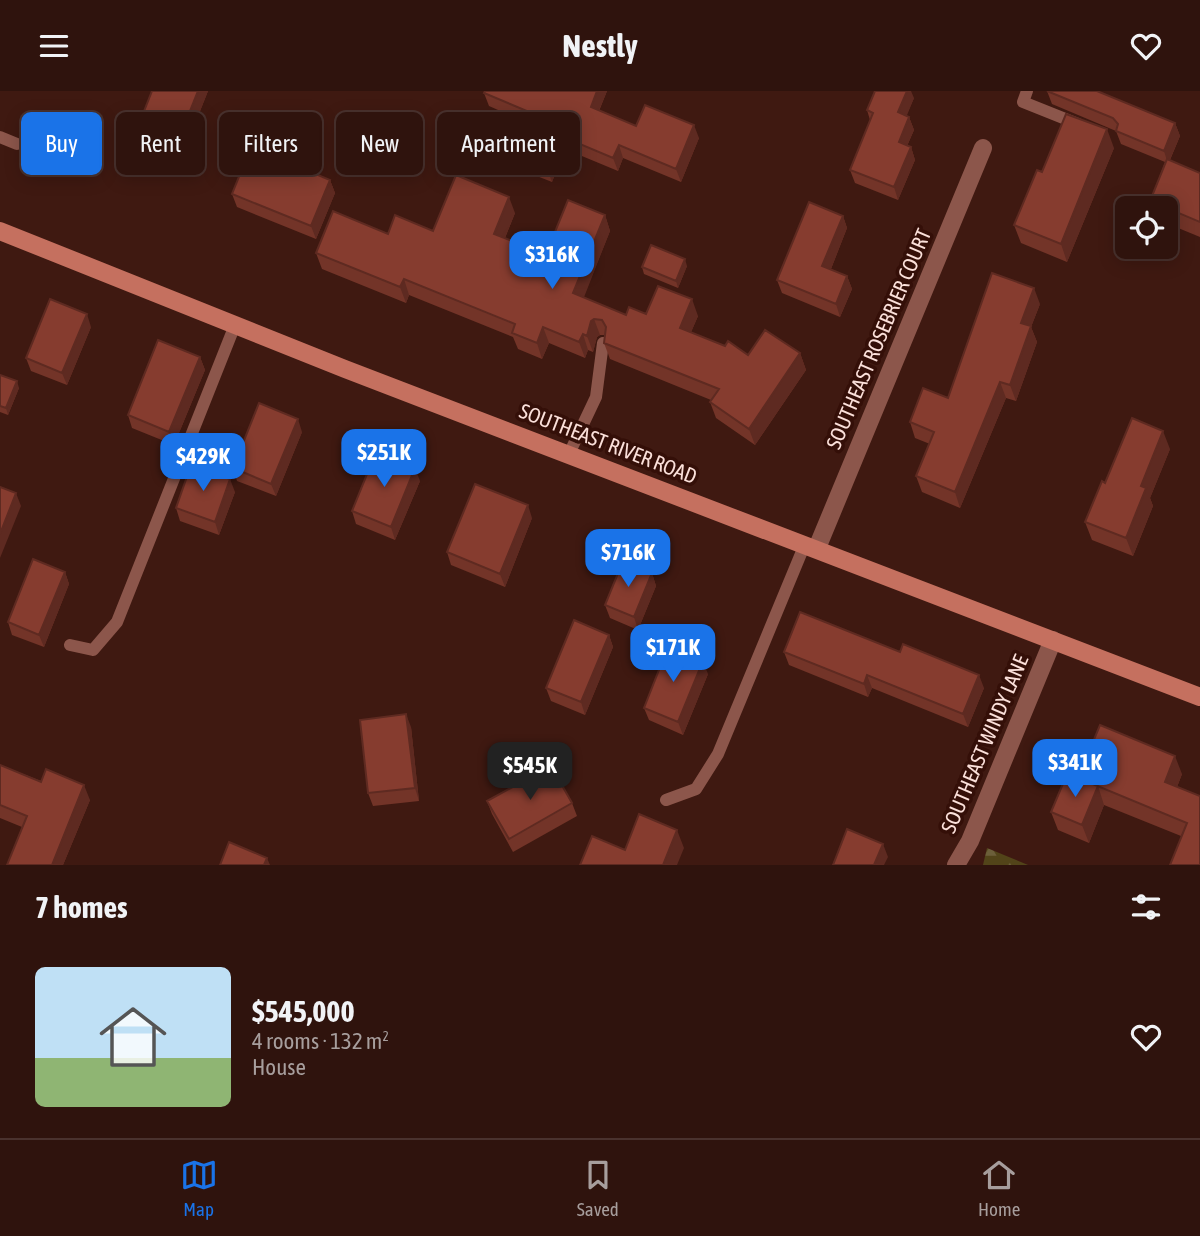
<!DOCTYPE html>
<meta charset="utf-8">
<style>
:root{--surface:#2f130d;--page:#3b201b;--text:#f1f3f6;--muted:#a79e9d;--line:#4a322e;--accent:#1a73e8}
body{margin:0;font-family:"Asap Condensed",sans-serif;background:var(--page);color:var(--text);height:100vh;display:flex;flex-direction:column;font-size:26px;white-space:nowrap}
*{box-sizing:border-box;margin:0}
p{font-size:23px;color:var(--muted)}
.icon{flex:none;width:38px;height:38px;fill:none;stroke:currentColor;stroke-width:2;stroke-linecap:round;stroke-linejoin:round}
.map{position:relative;height:774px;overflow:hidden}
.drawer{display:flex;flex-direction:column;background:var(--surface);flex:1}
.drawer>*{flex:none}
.top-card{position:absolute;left:21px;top:21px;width:700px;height:63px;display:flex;gap:14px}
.tools{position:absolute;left:1115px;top:105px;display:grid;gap:14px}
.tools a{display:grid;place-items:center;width:63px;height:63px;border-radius:10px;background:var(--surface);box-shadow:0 4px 18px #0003,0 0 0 2px var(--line);font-size:35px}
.price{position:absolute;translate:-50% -60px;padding:0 16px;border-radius:14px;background:var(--accent);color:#fff;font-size:23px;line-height:46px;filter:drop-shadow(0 2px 4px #0008)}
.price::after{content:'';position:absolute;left:50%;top:42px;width:21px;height:16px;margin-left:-10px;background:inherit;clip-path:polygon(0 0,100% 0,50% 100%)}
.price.on{background:#222;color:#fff}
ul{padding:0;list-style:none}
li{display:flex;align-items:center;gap:21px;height:175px;padding:0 35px}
li span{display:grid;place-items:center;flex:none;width:196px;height:140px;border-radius:10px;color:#555}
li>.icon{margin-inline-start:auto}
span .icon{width:84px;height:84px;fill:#fffc;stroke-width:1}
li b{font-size:30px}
h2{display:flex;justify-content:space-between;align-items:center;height:84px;padding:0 35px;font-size:30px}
.tag{padding:0 24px;border-radius:10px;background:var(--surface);box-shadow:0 4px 18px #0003,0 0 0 2px var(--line);font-size:24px;line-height:63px}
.tag.on{background:var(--accent);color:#fff}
header{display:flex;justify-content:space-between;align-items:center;height:91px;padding:0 35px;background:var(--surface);font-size:32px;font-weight:700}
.menu{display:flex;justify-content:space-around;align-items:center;height:98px;border-top:2px solid var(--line);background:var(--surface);font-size:19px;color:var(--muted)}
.menu a{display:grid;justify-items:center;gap:4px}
.menu .on{color:var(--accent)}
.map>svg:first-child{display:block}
</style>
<header><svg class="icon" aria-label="menu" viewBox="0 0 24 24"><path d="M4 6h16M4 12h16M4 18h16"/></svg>Nestly<svg class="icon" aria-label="heart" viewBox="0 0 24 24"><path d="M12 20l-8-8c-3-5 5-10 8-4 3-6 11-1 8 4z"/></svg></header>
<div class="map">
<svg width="1200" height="774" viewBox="0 0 1200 774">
<defs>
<pattern id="forest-firs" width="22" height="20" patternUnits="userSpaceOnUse" patternTransform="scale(1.75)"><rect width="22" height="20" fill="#524419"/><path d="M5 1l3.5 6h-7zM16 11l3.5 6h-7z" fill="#6c5f3a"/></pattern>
</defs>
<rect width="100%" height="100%" fill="#3f1911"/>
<path fill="url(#forest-firs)" d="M987,757L1028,774H983Z"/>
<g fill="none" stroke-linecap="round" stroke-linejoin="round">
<path stroke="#8c564b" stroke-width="12" d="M1027,0L1023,11L1078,33
M0,46L17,53
M569,363L596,306L603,252
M70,554L93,559L117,531L235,234
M666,709L696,698L718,663L805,453"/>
<path stroke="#8c564b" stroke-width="18" d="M817,457L983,57
M956,774L970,750L1053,549"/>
<path stroke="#c5705f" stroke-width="18" d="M0,140L345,278L1200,606"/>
</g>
<path fill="#733428" d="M152,0H208L185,58L145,41L141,28Z
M485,0H607L599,20L636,35L699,47L681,91L623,67L618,80L565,58L552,91L514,76L510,63L523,30L489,15L484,2Z
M1047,0L1101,2L1175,32L1180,45L1170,69L1200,82V146L1166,132V117H1152L1150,110L1165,71L1121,53L1116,40L1052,13Z
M914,7L906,25L909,26L914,39L907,55L911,56L915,69L898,109L855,92L850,79L870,29L867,19Z
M1114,57L1067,171L1021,152L1014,134L1042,81Z
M330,89L335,102L316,148L237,116L232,103Z
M515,122L505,147L546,163L605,124L610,140L583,207L626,224L646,223L698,225L691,241L748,264L800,262L806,279L755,354L716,327L710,311L711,309L610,268L604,252L605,244H600L597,246L593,261L588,259L585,267L549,252L542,268L518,258L513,246L409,204L406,212L322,178L316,162L388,143L433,140Z
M843,125L847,137L831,178L847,185L852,198L840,226L782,202L777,189Z
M687,175L678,197L644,183L642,176Z
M1040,213L1031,236L1037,251L1016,310L1006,307L960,417L922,401L916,385L930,353L915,347L910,331L948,307Z
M91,236L67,294L31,280L26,267Z
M200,266L205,279L174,354L132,337L128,324Z
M0,284L19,297L8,324L0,321Z
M302,341L276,405L237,390L233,377Z
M1170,358L1150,407L1153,415L1133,465L1092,449L1085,431L1105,392Z
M420,390L395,449L356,433L352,420Z
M235,401L219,444L180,430L176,417Z
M532,427L505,496L451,474L447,461Z
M65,481L69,493L44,556L12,544L8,531Z
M652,482L656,495L638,539L610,527L605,514Z
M609,544L613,556L585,624L551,610L546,597Z
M784,561L984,597L968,636L872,597L868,606L789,574Z
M708,583L683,644L649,629L644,617Z
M411,636L419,710L373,715L368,702Z
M0,674L90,709L63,774H7L22,736L0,727Z
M1182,683L1177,696L1200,705L1181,745L1104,714L1089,752L1058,739L1051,721L1078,687Z
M487,710L572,712L577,725L513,761L492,723Z"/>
<path fill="#5e2a21" d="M198,0H208L185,58L180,45Z
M597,0H607L595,29L591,16Z
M907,0H911L914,7L903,34L898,21Z
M909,26L914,39L903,64L899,51Z
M1175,32L1180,45L1168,73L1164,60Z
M694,34L699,47L681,91L676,78Z
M1107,38L1114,57L1067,171L1061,153Z
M561,45L565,58L552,91L547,78Z
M619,54L623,67L618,80L613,67Z
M911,56L915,69L898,109L894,96Z
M330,89L335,102L316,148L311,135Z
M509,106L515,122L500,159L494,143Z
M605,124L610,140L579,219L573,202Z
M843,125L847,137L827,188L822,175Z
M685,168L687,175L678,197L676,190Z
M847,185L852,198L840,226L836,213Z
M404,188L409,204L406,212L400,196Z
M1034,197L1040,213L1031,236L1037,251L1016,310L1010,294L1021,232Z
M692,208L698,225L686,253L680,237Z
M87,223L91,236L67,294L62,282Z
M594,228L600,244L597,246L593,261L587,245L591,230Z
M543,236L549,252L542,268L537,252Z
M583,243L588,259L585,267L579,251Z
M800,262L806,279L755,354L749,338Z
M200,266L205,279L174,354L169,341Z
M17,290L19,297L8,324L6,317Z
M1000,291L1006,307L960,417L955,401Z
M298,328L302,341L276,405L271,393Z
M1163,340L1170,358L1150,407L1153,415L1133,465L1126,447L1141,395Z
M415,377L420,390L395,449L391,436Z
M230,388L235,401L219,444L215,431Z
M16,402L21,415L0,467V443Z
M528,414L532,427L505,496L500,483Z
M65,481L69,493L44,556L39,544Z
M652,482L656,495L638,539L634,526Z
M609,544L613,556L585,624L581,611Z
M703,570L708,583L683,644L678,631Z
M867,584L872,597L868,606L864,593Z
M979,584L984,597L968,636L963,623Z
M406,623L411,636L419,710L415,697Z
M1175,665L1182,683L1172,709L1165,691Z
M84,694L90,709L63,774H52Z
M1098,695L1104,714L1089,752L1082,734Z
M677,739L684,757L677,774H663Z
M883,753L888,766L884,774H874Z
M267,767L270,774H264Z"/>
<path fill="#863c2f" stroke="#5e2a21" stroke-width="2" d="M152,0H198L180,45L141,28Z
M485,0H597L591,16L636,35L645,14L694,34L676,78L619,54L613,67L561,45L547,78L510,63L527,20L484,2Z
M875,0H907L898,21L909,26L899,51L911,56L894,96L850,79L873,22L867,19Z
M1047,0H1097L1175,32L1164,60L1116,40L1118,33L1113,27Z
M1066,23L1107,38L1061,153L1014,134L1037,79L1042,81Z
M251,56L330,89L311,135L232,103Z
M1167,68L1200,82V131L1150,110Z
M456,84L509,106L494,143L546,163L568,109L605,124L573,202L626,224L629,216L646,223L658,195L692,208L680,237L725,255L728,250L748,264L765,239L800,262L749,338L710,311L719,298L604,252L606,236L602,229L594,228L591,230L587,245L583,243L579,251L543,236L537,252L512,242L515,233L404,188L400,196L316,162L333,120L388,143L395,124L433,140Z
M809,111L843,125L822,175L847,185L836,213L777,189Z
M651,154L685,168L676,190L642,176Z
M992,182L1034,197L1021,232L1031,235L1010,294L1000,291L955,401L916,385L934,341L910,331L923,297L948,307Z
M50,208L87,223L62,282L26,267Z
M158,249L200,266L169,341L128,324Z
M0,284L17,290L6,317L0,315Z
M259,312L298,328L271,393L233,377Z
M1132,327L1163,340L1141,395L1146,397L1126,447L1085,431L1102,390L1105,392Z
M376,361L415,377L391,436L352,420Z
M191,374L230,388L215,431L176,417Z
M475,393L528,414L500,483L447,461Z
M0,396L16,402L0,443Z
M33,468L65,481L39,544L8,531Z
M623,470L652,482L634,526L605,514Z
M800,521L900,561L903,553L979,584L963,623L867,584L864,593L784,561Z
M574,529L609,544L581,611L546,597Z
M668,556L703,570L678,631L644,617Z
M406,623L415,697L368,702L360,629Z
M1100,634L1175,665L1165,691L1200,705V774H1170L1187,732L1078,687Z
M0,674L41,691L46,678L84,694L52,774H7L27,725L0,714Z
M551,675L572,712L509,748L487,710Z
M1067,683L1098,695L1082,734L1051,721Z
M639,723L677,739L663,774H580L592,745L625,759Z
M847,738L883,753L874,774H833Z
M229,751L267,767L264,774H220Z"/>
<g text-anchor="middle" stroke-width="7" stroke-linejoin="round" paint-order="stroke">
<g font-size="21" fill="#fbe0da" stroke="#340f08">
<text transform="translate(879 248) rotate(-67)" y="7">SOUTHEAST ROSEBRIER COURT</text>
<text transform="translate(608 353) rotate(21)" y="7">SOUTHEAST RIVER ROAD</text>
<text transform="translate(985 653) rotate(-67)" y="7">SOUTHEAST WINDY LANE</text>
</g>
</g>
</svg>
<div class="tools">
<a><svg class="icon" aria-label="locate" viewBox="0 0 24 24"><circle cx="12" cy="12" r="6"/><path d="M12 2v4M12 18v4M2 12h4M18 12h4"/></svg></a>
</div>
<b class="price" style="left:552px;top:200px">$316K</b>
<b class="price" style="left:384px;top:398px">$251K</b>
<b class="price" style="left:203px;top:402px">$429K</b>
<b class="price" style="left:628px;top:498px">$716K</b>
<b class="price" style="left:673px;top:593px">$171K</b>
<b class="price" style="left:1075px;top:708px">$341K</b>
<b class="price on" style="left:530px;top:711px">$545K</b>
<div class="top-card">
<a class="tag on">Buy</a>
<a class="tag">Rent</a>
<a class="tag">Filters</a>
<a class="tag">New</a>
<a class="tag">Apartment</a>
</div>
</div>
<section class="drawer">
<h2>7 homes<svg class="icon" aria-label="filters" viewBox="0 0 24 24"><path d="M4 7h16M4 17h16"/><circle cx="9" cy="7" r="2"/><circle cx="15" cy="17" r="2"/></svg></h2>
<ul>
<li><span style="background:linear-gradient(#bfe0f5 65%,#8fb573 0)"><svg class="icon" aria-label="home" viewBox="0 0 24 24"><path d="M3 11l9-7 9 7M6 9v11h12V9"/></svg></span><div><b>$545,000</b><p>4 rooms · 132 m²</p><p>House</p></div><svg class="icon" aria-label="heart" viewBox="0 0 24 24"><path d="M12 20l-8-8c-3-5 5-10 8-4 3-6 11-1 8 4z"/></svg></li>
</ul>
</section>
<nav class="menu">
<a class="on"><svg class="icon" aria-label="map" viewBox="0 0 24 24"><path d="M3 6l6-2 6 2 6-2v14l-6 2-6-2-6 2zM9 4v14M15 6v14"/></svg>Map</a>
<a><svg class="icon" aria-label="saved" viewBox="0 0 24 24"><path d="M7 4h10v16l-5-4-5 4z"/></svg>Saved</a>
<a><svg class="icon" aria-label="home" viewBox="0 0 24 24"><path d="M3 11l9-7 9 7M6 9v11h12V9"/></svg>Home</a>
</nav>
